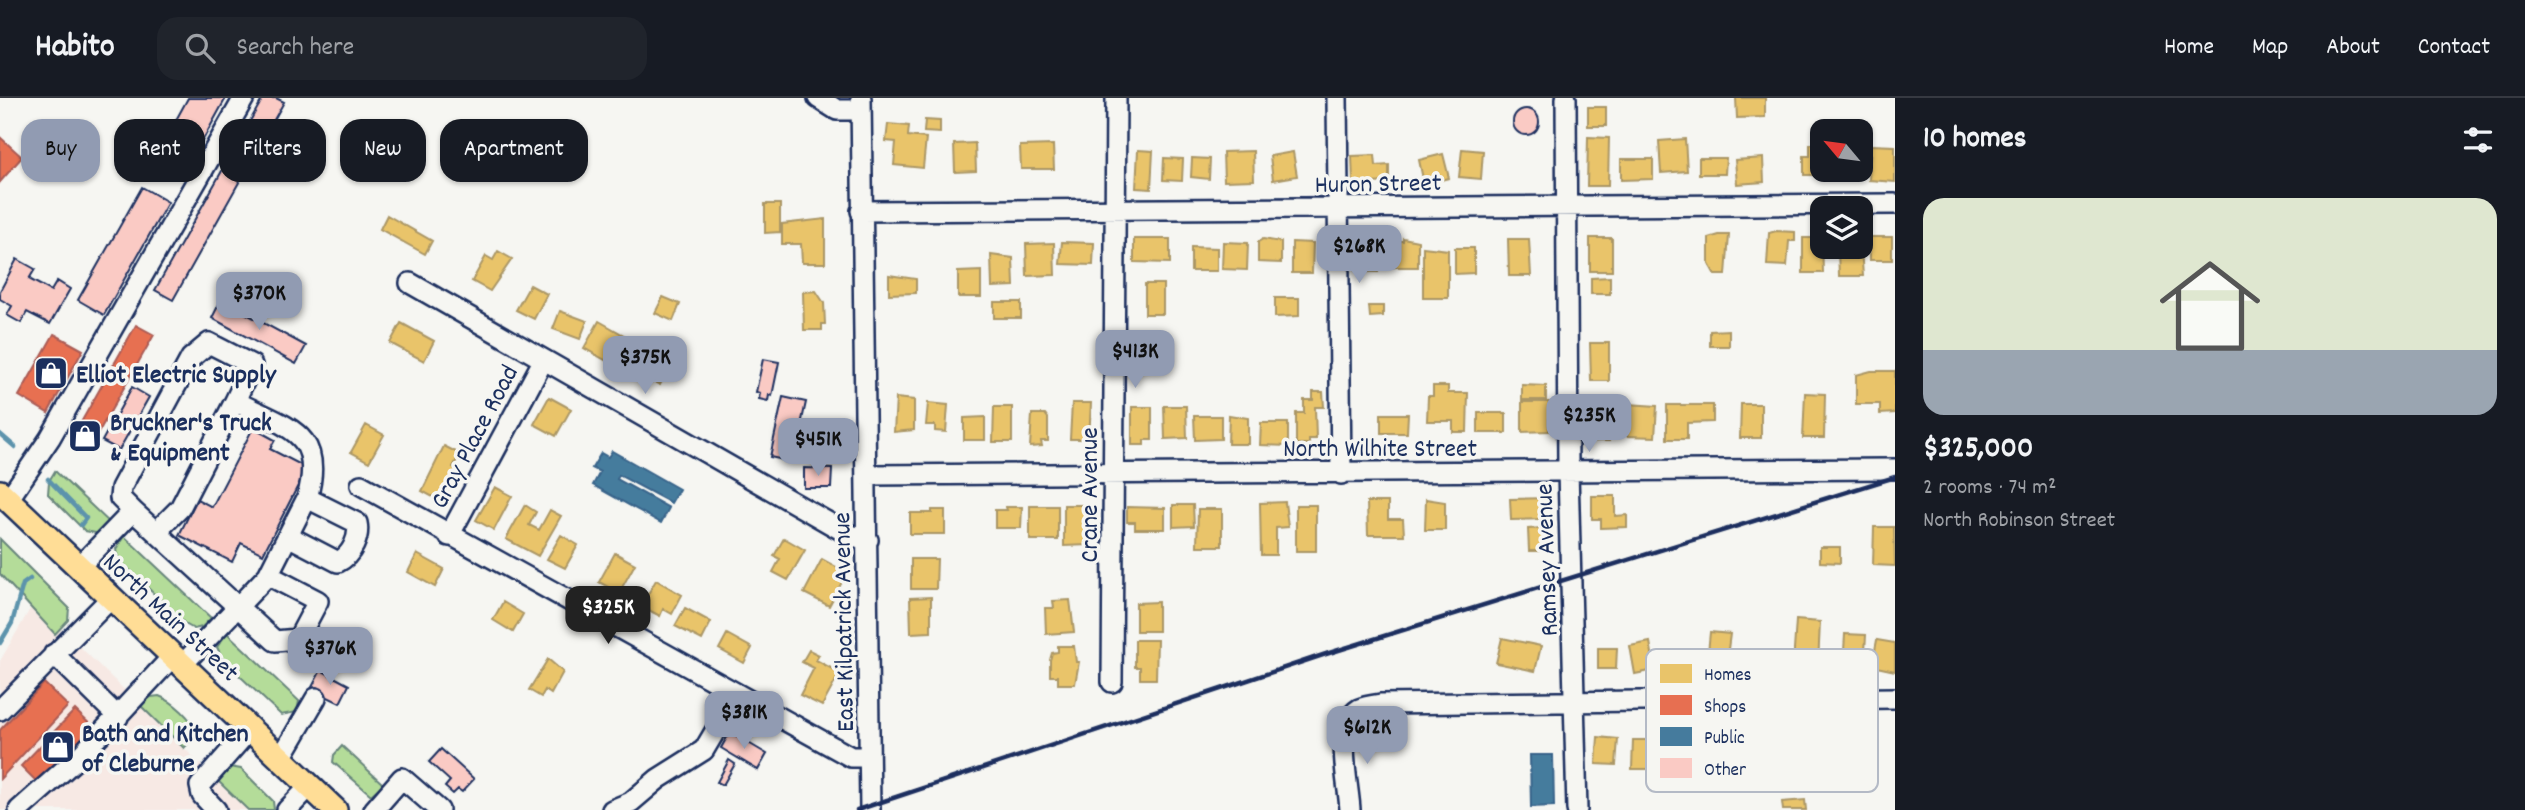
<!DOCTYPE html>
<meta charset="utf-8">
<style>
:root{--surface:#171b24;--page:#20242c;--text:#f1f3f6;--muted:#9ea1a6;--line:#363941;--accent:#919bb2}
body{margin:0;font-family:Dekko,sans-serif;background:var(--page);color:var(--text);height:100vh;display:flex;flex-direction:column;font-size:26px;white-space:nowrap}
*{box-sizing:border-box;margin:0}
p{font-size:23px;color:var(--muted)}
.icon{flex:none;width:38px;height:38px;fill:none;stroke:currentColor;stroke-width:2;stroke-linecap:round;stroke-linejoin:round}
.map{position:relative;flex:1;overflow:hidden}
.side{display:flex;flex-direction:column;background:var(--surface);width:630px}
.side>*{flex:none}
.guide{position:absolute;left:21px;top:21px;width:665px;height:63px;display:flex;gap:14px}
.needle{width:46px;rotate:299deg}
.fabs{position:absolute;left:1810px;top:21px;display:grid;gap:14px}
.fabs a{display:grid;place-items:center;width:63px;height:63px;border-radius:14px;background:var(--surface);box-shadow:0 2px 5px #0004;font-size:35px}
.price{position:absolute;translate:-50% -60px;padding:0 16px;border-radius:14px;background:var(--accent);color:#111;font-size:23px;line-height:46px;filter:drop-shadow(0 2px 4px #0008)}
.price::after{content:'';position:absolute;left:50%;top:42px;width:21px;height:16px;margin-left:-10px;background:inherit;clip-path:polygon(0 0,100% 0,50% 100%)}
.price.selected{background:#222;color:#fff}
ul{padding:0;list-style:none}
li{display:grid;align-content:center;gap:14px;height:371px;padding:0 28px}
li span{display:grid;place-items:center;height:217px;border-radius:21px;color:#555}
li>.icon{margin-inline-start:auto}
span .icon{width:126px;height:126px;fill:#fffc;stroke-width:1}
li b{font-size:30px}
h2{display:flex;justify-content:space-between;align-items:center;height:84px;padding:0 28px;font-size:30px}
.tag{padding:0 24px;border-radius:21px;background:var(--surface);box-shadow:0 2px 5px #0004;font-size:24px;line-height:63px}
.tag.selected{background:var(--accent);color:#111}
header{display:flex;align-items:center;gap:42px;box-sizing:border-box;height:98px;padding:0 35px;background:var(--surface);border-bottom:2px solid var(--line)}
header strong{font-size:33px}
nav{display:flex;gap:38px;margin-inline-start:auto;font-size:24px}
.search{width:490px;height:63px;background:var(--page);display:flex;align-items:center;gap:18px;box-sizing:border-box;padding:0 24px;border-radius:21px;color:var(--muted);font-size:26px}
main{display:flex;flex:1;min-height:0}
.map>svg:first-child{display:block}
</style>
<header>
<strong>Habito</strong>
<div class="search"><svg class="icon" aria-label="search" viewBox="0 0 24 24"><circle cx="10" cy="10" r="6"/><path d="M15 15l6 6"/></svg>Search here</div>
<nav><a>Home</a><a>Map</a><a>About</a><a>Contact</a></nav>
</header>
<main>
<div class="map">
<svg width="1895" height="712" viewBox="0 0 1895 712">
<rect width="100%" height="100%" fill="#f6f6f2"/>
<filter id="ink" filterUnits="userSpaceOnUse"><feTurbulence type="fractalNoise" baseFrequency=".0143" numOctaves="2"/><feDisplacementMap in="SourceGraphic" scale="14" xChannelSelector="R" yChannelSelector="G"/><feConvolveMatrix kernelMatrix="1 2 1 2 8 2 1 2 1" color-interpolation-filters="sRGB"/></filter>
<g filter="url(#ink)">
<path fill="#f7e9e4" d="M34,504L217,682L248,712H0V563Z"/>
<path fill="#b4dc99" stroke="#68867c" stroke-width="2" d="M55,373L110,425L101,436L85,433L48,396L49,383Z
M124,438L211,520L202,529L194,531L185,526L118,461L116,451Z
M0,441L69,510L68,522L55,536L0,476Z
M227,535L299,603L297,614L281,617L223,562L217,549Z
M159,598C170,602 197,622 194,636C193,641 188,646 184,650L140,607L151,599Z
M342,648L383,686L371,697L333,664L334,657Z
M230,669L241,671L273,703L274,712H248L217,682Z"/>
<path fill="#e9c46a" stroke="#ab9766" stroke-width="2" d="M1736,0H1765V19L1737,20Z
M1588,9H1606V28H1588Z
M925,22L940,23V35L924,34Z
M888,26L909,28L908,38L926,40L923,70L894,67L896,44L886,43Z
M1588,39L1609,40L1608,88H1587Z
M1685,41L1687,73L1661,75L1659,43Z
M975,45L976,73L955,74L954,46Z
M1810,46H1822V72H1829V77H1804V58H1810Z
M1053,47L1054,71H1021L1020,48Z
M1871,47L1895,48V84L1869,82Z
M1462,51L1483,53L1481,81L1459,79Z
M1138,52L1153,53L1151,91L1136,90Z
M1253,53L1254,82L1224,83L1223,54Z
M1293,54L1297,78L1273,82L1270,58Z
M1443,56L1449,80L1424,86L1419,62Z
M1375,57L1376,68L1389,67V84L1353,86L1352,58Z
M1164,60L1183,61L1182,83L1163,82Z
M1192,60L1210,61L1209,81L1191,79Z
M1699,60H1726L1725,76H1699Z
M1763,60L1764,84L1737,86L1735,62Z
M1621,61H1653V81L1621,82Z
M765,106H780V134L765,135Z
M387,117L432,143L425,156L380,131Z
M825,121V165H802L801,146H782V126Z
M1776,133L1795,134V143H1789L1787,168L1767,167L1769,135Z
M1719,137H1729L1726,177H1715L1709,166V140Z
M1860,137L1863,178H1839L1838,152L1860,149Z
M1870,139H1892V162H1870Z
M1403,140L1418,143V169H1394L1396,143H1403Z
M1590,140H1612V173H1590Z
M1803,140H1822L1823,175H1803Z
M1134,141H1170V165L1134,164Z
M1263,141L1281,144V165L1258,164V144Z
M1508,141H1529L1531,178H1509Z
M1357,143H1379L1378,174L1356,173Z
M1062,144L1094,145L1093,167L1060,166Z
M1223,144L1248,145L1247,172L1222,171Z
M1292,144L1313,145L1312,175H1292Z
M1054,145L1055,177L1027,178L1026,146Z
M1191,149L1217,150V173H1191Z
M1423,149L1448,152V200H1423Z
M1455,150H1474V175L1455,176Z
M498,153L512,161L490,193L472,183L486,158L493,162Z
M991,157L1013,160L1014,188L992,189Z
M981,173V199H958V174Z
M889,177L916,181V195L889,196Z
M1610,179V196H1591V180Z
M1145,186H1163V216H1145Z
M530,187L547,196L534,221L516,212Z
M816,193L824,205L825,226H822V232H804L803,194Z
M663,199L680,206L673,223L655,215Z
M1275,200H1299V218L1275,219Z
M994,204H1021V220H994Z
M1369,208H1383V218L1370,219Z
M560,213L587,223L580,241L553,231Z
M599,223L627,239L612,266L584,250Z
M401,225L434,243L424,263L390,245Z
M1729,232V248H1710V233Z
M1590,245H1609V283H1591Z
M642,248L672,261L660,287L630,273Z
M1871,273H1895V315L1880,316V306H1856V277Z
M1522,287L1546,288V302H1522Z
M1433,288H1448V295H1468L1467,334H1453V323H1427L1428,298H1433Z
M1313,294H1323L1324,309H1315L1316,341H1309V346H1296V315H1304V302H1313Z
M1805,295L1825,296L1824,340H1803Z
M549,299L571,311L556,338L534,326Z
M896,300L914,302V332L894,334Z
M1522,304H1549V333L1522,334Z
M928,305L948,307L946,334L935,333V327H926Z
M1072,305H1091L1089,341H1070Z
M1628,306L1657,308L1655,339L1627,338Z
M1741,306H1761V340H1740Z
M1667,307H1713V324L1687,325V341H1667Z
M1164,308H1186L1187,340L1165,341Z
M994,309H1012V344H993Z
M1132,309H1152V342H1144V347H1132Z
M1594,311L1610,312L1609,343H1593Z
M1478,315H1506V335H1478Z
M1032,316H1045L1048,320V343H1041L1042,348L1030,349Z
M1381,316H1408L1407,335H1381Z
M1229,317L1248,320V346H1228Z
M1194,318H1221V341L1195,342Z
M985,319V342H964V320Z
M1261,325H1288V348L1260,347Z
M366,327L384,337L369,364L351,354Z
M444,348L460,356L453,369L459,373L442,404L422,393Z
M495,389L512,398L494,432L476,422Z
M1592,398H1615V418L1627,417V429L1601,430V421H1592Z
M1549,400L1550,421L1511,422L1510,401Z
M1426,401L1445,404V432H1425Z
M1285,404L1288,429L1276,430V457H1261L1260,405Z
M1367,404H1388V421H1403L1404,437H1368Z
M525,407L536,414L529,427L539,432L550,412L561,418L538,458L506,441Z
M1064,407H1094V428H1089V447L1064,448Z
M1173,407H1193L1194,428L1173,429Z
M1296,407H1316V453H1296Z
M1030,408H1058V442H1030Z
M1006,409H1022L1021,430H995V412H1007Z
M1127,409L1165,410V431H1135V424H1127Z
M1198,411H1222V448H1197Z
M932,412H945V436H910V415H932Z
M1874,429H1894L1895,468L1873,467Z
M1542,430L1544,453H1529L1528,431Z
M561,437L578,447L565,470L547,461Z
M784,440L805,452L788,482L773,474L780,461L774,458Z
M1820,449H1840V465L1820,464Z
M615,455L635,466L619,495L599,484Z
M417,456L444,471L435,489L408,474Z
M822,461L847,475L829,508L804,495Z
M911,461H937L936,491H911Z
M656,482L682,497L672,516L663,511L660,518L641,508Z
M931,499V534L911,535L910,500Z
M1070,502L1074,534L1046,536L1045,510H1054L1053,503Z
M503,504L523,516L513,534L493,522Z
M1158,504V533H1136V505Z
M685,510L711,524L702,542L675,528Z
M1796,522L1820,524L1818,568L1793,567Z
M1710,534L1730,536L1726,567L1707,565Z
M727,536L752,550L744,565L719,551Z
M1845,536L1866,537L1864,571L1843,570Z
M1502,540L1541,548L1535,573L1496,565Z
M1135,542H1157L1156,581H1140V569H1135Z
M1877,542L1895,545V573L1872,568Z
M1650,544L1655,572L1635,576L1630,548Z
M1058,548H1074L1076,564H1079L1075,586H1058V578H1050V562L1052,555L1058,554Z
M1598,550H1617L1616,571H1598Z
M809,552L819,557L816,562L840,575L822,608L800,597L814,570L802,564Z
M548,561L563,574L551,596L545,592L541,599L529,592Z
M1598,639L1618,641L1616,667L1596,666Z
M1633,642H1650V671H1632Z
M1805,702L1806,712H1783L1782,704Z"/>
<path fill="#e76f51" stroke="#aa5c55" stroke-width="2" d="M0,39L22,59L0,84Z
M136,227L154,237L89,351L71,342Z
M54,236L83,252L48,315L19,298Z
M44,585L68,608L0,681V632Z
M75,612L94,630L40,687L21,668Z"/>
<path fill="#457b9d" stroke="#38648a" stroke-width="2" d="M612,353L679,391L671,405L619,377L617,381L669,410L661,425L593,387L600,374L592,370L601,355L608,359Z
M1530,657H1553L1554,708L1531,709Z"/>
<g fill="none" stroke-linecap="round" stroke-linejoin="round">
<path stroke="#5b93ac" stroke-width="4.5" d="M0,336L15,349
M48,381L86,420L81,427
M0,545L12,525L23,486L30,481"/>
</g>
<path fill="#facac4" stroke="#1b2f5e" stroke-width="2" d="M188,0H226L188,69L159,53Z
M263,0H276L284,4L173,202L155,192Z
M1513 24a13 13 0 1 1 26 0a13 13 0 1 1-26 0Z
M142,89L168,104L104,217L78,202Z
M17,161L35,171L29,181L51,193L57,183L70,191L50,226L27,214L21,225L7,217L12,208L0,201V193Z
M221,202L306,248L296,266L212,220Z
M763,261L779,264L772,298L769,297L768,303L759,301L760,295L756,294Z
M132,289L149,299L119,352L102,343Z
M783,299L806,304L793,364L770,359Z
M253,330L275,342L270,351L307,370L263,456L241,445L232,464L179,437L197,401L212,409Z
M804,370L832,371L831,390H804Z
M321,572L349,587L340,605L311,591Z
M730,634L767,656L758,672L721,650Z
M441,651L474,681L462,694L458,691L453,696L445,689L450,683L429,664Z
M729,662L735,666L723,687L717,684Z"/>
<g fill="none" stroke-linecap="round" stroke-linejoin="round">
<g stroke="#1b2f5e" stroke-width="24">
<path id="minor" d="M818,0L837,12H861
M861,0L870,712
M1337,0L1341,376
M1566,0L1568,373L1577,712
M861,113L1895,106
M410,185L850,437L868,442
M866,377L1895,371
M361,387L851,659H869
M8,402L50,340L244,0
M133,413L120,400L121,390L191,260L209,245L252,267L235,303C286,330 326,333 307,400
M156,434L180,410L235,303
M449,438L543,263
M79,469L133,413L275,543L298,541L318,503L268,477L307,400L357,425C360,439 352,457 338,464L288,438
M54,556L118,619
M182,567L268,477
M1112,584L1116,0
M0,612L111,500
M281,660L316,600
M19,712L81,657L173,558
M216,712L202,697L200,688L250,631
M287,712L310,688
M374,712L402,680L439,712
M612,712L631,704L658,681L704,652L737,596
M1350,712C1349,686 1333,627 1359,611C1365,608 1374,607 1381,606L1895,600"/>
</g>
<g stroke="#1b2f5e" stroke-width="28">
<path id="major" d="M0,394L335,712"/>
</g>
<use href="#minor" stroke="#f6f6f2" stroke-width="19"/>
<use href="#major" stroke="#ffdd96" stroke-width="23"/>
<path stroke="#1b2f5e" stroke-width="4.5" d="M857,712L1326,556L1895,379"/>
</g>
</g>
<defs>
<g id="shop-square" transform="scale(1.75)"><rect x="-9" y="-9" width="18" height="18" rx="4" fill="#1b2f5e" stroke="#f6f6f2"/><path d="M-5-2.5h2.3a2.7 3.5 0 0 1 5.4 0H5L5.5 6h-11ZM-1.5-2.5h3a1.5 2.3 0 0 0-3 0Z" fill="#fff"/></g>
</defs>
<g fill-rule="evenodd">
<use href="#shop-square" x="51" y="275"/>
<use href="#shop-square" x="85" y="338"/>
<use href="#shop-square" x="58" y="649"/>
</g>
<g text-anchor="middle" stroke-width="7" stroke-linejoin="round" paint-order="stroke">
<g font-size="26" fill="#1b2f5e" stroke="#f6f6f2">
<text transform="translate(1378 84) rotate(-1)" y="9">Huron Street</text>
<text transform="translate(473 338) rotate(-62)" y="9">Gray Place Road</text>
<text x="1380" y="358">North Wilhite Street</text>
<text transform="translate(1088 397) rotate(-90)" y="9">Crane Avenue</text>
<text transform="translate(1545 462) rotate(-92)" y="9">Ramsey Avenue</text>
<text transform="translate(172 518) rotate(43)" y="9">North Main Street</text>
<text transform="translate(842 524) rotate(-91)" y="9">East Kilpatrick Avenue</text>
</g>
<g font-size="26" font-weight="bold" fill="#1b2f5e" stroke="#f6f6f2" text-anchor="start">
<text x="76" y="284">Elliot Electric Supply</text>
<text x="110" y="332">Bruckner's Truck<tspan x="110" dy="30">&amp; Equipment</tspan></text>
<text x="82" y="643">Bath and Kitchen<tspan x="82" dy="30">of Cleburne</tspan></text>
</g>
</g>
<rect x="1646" y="551" width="232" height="143" rx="10" fill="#f6f6f2" stroke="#b4bac6" stroke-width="2"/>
<rect x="1660" y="566" width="32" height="19" fill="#e9c46a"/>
<rect x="1660" y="597" width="32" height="20" fill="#e76f51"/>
<rect x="1660" y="629" width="32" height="19" fill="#457b9d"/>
<rect x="1660" y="660" width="32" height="20" fill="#facac4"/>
<g font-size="19" fill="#1b2f5e">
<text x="1704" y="582">Homes</text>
<text x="1704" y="614">Shops</text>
<text x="1704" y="645">Public</text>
<text x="1704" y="677">Other</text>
</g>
</svg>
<div class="fabs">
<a><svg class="needle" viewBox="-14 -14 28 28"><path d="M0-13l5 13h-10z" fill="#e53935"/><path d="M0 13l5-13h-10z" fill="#9ea1a6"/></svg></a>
<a><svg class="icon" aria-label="layers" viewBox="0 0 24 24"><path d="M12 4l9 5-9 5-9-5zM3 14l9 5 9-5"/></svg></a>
</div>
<b class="price" style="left:1359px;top:187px">$268K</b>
<b class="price" style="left:259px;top:234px">$370K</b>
<b class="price" style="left:1135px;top:292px">$413K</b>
<b class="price" style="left:645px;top:298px">$375K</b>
<b class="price" style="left:1589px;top:356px">$235K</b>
<b class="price" style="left:818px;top:380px">$451K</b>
<b class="price selected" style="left:608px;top:548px">$325K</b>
<b class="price" style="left:330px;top:589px">$376K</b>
<b class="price" style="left:744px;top:653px">$381K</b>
<b class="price" style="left:1367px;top:668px">$612K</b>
<div class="guide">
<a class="tag selected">Buy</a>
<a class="tag">Rent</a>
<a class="tag">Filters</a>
<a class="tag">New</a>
<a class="tag">Apartment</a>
</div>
</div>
<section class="side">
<h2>10 homes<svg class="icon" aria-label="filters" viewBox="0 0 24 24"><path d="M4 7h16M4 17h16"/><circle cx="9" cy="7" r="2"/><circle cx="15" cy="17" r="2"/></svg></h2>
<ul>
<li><span style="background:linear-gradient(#dfe7d0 70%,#9aa5b1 0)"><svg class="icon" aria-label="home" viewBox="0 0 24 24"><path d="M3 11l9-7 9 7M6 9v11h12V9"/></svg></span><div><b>$325,000</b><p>2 rooms · 74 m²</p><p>North Robinson Street</p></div></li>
</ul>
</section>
</main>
